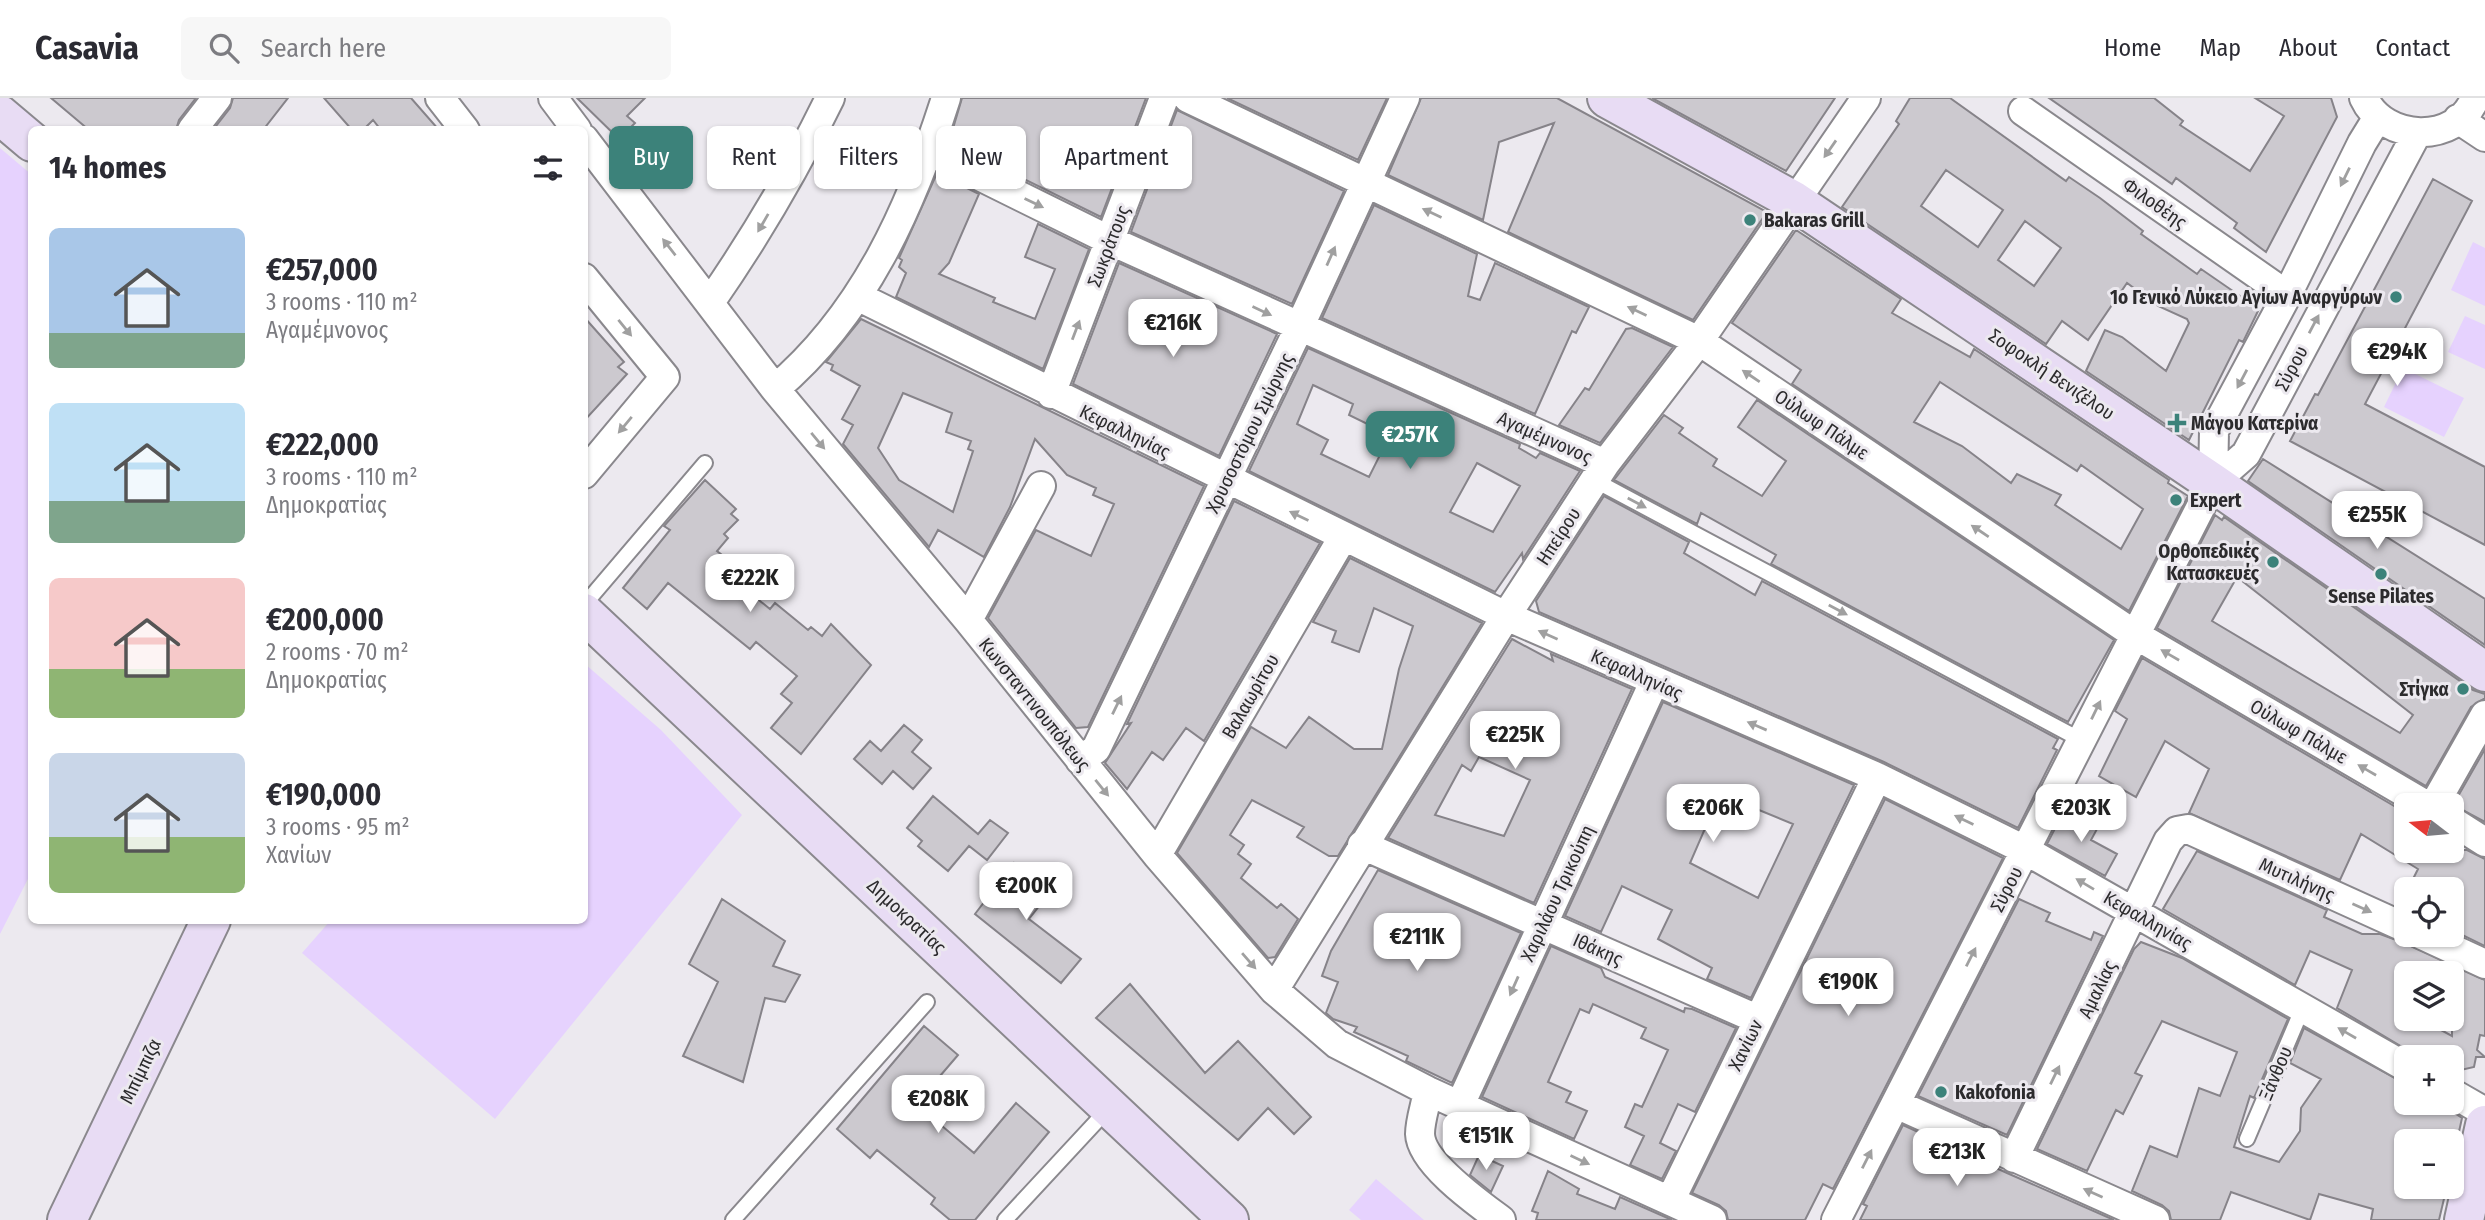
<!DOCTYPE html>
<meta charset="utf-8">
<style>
:root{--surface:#fff;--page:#f7f7f7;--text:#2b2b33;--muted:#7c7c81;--line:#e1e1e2;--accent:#3c827a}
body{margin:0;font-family:"Fira Sans Condensed",sans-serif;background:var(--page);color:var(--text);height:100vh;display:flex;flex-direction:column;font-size:26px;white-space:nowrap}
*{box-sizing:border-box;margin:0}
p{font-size:23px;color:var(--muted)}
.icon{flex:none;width:38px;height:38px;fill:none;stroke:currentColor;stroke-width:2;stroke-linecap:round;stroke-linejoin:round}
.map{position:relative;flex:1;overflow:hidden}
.sheet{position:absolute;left:28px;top:28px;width:560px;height:798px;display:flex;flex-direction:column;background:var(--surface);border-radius:10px;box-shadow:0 2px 5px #0004}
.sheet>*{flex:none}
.guide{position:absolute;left:609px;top:28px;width:665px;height:63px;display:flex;gap:14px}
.needle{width:46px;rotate:286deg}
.tools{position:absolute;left:2394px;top:695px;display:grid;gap:14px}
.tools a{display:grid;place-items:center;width:70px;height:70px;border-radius:10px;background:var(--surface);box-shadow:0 2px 5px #0004;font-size:35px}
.price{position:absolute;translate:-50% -60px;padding:0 16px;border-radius:14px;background:#fff;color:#222;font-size:23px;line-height:46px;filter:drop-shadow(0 2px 4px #0008)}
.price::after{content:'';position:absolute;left:50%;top:42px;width:21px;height:16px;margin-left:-10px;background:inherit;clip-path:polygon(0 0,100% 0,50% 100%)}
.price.current{background:var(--accent);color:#fff}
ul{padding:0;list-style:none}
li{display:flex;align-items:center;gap:21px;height:175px;padding:0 21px}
li span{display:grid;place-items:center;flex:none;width:196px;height:140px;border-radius:10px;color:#555}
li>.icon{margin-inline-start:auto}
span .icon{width:84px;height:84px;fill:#fffc;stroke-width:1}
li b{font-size:30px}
h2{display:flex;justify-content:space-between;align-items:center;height:84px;padding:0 21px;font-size:30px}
.pill{padding:0 24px;border-radius:10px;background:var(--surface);box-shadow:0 2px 5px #0004;font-size:24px;line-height:63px}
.pill.current{background:var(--accent);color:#fff}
header{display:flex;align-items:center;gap:42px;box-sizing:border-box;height:98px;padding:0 35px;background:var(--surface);border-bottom:2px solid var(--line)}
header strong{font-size:33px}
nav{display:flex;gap:38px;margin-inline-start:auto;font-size:24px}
.search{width:490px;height:63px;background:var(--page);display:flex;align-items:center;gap:18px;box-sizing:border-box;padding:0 24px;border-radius:10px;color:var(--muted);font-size:26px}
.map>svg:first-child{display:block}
</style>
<header>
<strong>Casavia</strong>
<div class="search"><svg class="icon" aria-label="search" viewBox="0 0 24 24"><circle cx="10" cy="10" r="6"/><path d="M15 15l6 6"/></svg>Search here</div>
<nav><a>Home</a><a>Map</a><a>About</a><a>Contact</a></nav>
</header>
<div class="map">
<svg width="2485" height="1122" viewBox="0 0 2485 1122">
<rect width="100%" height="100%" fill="#ece9ef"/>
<path fill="#e6d2fe" d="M0,50L32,77V773L0,836Z
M2473,144L2485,150V208L2451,192Z
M2465,218L2485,227V271L2448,254Z
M2403,270L2464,300L2444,339L2384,309Z
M585,566L661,632L742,717L495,1021L302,855L330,823L584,822Z
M1376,1081L1424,1122H1361L1349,1112Z"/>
<path fill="#ccc9cf" stroke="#868389" stroke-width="2" fill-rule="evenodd" d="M51,0H196L179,22L176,32H89Z
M233,0H288L263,32H213L230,10Z
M324,0H411L439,32H381L373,22L363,32H352Z
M577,0H645L627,18L635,25L619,41Z
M962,0H1146L1101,119L949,44Z
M1227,0H1387L1358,62Z
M1421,0H1557L1767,114L1693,222L1508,134L1554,25L1499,44L1483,122L1388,77Z
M1652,0H1835L1786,73Z
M1910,0H1950L2066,83L2069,79L2100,100L2143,133L2141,136L2197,176L2201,171L2259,211L2243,244L2239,242L2189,342L2086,273L2105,232L2122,239L2166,273L2189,225L2187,221L2158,208L2127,185L2088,242L2062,223L2046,246L1842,109L1899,26L1896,23ZM1946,72L2003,112L1978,149L1921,108ZM2025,123L2061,150L2034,188L1998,162Z
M2049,0H2154L2183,23L2180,27L2250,73L2284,18L2255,0H2331L2337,19L2266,154L2234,130L2237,125L2176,80L2172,86Z
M1177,12L1344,93L1292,206L1131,134Z
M937,75L979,96L949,165L939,176L995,200L993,204L1035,221L1055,171L1025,159L1038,126L1089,151L1043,271L896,199L906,175L899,169L902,162L899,160Z
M2433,81L2472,103L2365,306L2485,369V447L2290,343L2315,296L2318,297Z
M1374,107L1477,156L1468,198L1480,202L1495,165L1589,209L1576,235L1572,233L1535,316L1322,220Z
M1796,132L1901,201L1892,215L1970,259L1974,251L2169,382L2168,385L2188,398L2129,513L1792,286L1801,272L1732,225ZM1940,284L2077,373L2081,367L2143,411L2121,451L2055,407L2061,397L2017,376L2011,385L1962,348L1914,324Z
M1119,165L1277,236L1219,358L1073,286Z
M584,219L624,264L618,269L627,276L584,323Z
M861,221L1204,388L1088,629L1076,630L988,520L1036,432L1091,458L1114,406L1093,397L1096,390L1067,377L1035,341L1010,409L984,459L938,432L929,449L843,346L853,327L842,321L860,288L831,272L833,267L826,264ZM903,295L952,315L946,334L971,343L968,351L973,353L953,414L899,382L878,350Z
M1632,230L1673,249L1600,345L1559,327L1585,290L1589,292L1626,231Z
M1308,250L1520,346L1519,350L1536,360L1540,355L1580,373L1523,461L1522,455L1495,494L1249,373ZM1313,287L1353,306L1349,317L1390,337L1369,379L1321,356L1328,342L1297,326ZM1477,365L1520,388L1493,434L1450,414Z
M1757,302L2114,542L2068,624L1771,466L1776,457L1701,415L1697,426L1614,382L1664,317L1683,330L1679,335L1717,361L1713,368L1762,398L1786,363L1738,329Z
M2263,361L2485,501V547L2248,383Z
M705,382L736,411L731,416L738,422L724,436L728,440L717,453L741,472L734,482L770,511L775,505L808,532L811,529L822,538L831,526L871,567L801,656L771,630L792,605L781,596L797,578L756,544L750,551L668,485L647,511L623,490L670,432L664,428Z
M1604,398L1689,444L1684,455L1755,497L1762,483L2058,641L2053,650L2057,652L2018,730L1884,664L1539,514L1536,503Z
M1234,403L1320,445L1204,643L1186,630L1163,662L1152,654L1127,691L1105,665L1131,625L1127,626Z
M2215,417L2222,422L2224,419L2473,592L2485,596V600L2471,609L2426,688L2157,530ZM2237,479L2413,617L2400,635L2212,523Z
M1350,460L1482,525L1338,758H1329L1297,739L1304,729L1252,702L1230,737L1244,747L1238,756L1251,766L1241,780L1277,810L1281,806L1298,821L1275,859L1268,860L1177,755L1251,629L1286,650L1309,619L1354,651H1382L1399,571L1413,528L1374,510L1359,554L1332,544L1336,533L1313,524Z
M1512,541L1553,563L1551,556L1632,591L1534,805L1388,740ZM1479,659L1530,682L1504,738L1435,717L1462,667L1471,673Z
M2142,560L2406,715V752H2467L2485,761V848L2452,832V791H2408L2418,771L2361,736L2340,782L2189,715L2209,671L2165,643L2136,699L2099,678L2127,621L2115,613Z
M1663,604L1854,687L1751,900L1707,881L1712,870L1658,841L1672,812L1622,788L1601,834L1565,818ZM1720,696L1793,726L1758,800L1690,765Z
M904,627L922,642L912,654L931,670L913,691L893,673L882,686L854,661L870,643L881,653Z
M2485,651V724L2453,707Z
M933,698L978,736L990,722L1008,735L987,762L969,748L948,773L918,748L922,743L907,730Z
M1885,701L2003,760L1833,1091L1823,1086L1805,1122H1728L1726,1113L1719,1107L1692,1095Z
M2064,713L2097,731L2091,742L2117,756L2105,778L2047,746Z
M2197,753L2327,812L2324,819L2362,836H2380L2407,846L2485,882V938L2480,937L2477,952L2485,959H2476L2474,969L2452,974V959H2419L2337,910L2352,872L2310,853L2295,887L2163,811ZM2406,875H2452V938L2419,920H2406Z
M1014,765L1051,793L1029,821L1081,861L1061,885L975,816Z
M1378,772L1521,835L1452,985L1406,963L1408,958L1354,934L1357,929L1333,921L1326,915L1338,884L1322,878L1331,853Z
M722,801L785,843L773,868L800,877L785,904L765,900L743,984L683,958L718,884L689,866Z
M2019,801L2050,815L2046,823L2091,842L2094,834L2103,838L2007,1037L1918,998Z
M2141,844L2182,860L2288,921L2254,1000L2250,998L2234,1049L2279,1064L2300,1033L2301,1010L2321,981L2290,965L2304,930L2406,986V1004H2438L2462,1020L2457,1043H2406V1088H2447L2439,1122H2371L2373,1111L2319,1096L2310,1122L2231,1094L2220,1122H2171L2169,1113L2162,1107L2132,1093L2150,1048L2177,1059L2199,990L2220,998L2237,954L2162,923L2135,975L2142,978L2123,1016L2116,1012L2087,1073L2037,1051L2134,851Z
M1551,848L1601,870L1605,879L1684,914L1685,910L1692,911L1736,930L1695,1014L1678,1006L1660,1045L1676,1053L1662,1081L1630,1067L1644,1038L1625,1029L1635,1006L1642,1009L1668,952L1641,940L1646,930L1593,906L1589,915L1580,911L1548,984L1571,994L1566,1004L1587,1013L1574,1041L1482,999Z
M1130,886L1205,975L1238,943L1311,1019L1294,1036L1268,1010L1238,1042L1096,920Z
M924,928L958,957L916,1006L974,1055L1016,1005L1049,1034L975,1122H950L931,1106L935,1100L877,1052L870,1060L837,1031Z
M1903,1027L2007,1075L2114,1122H1860L1867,1108L1863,1106Z
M1479,1057L1503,1068L1491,1094L1470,1077Z
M1548,1073L1579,1091L1577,1096L1615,1111L1620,1099L1672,1122H1536L1538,1115L1532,1113Z"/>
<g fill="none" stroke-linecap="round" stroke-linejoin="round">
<g stroke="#8a888d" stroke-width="18">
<path id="lane" d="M1597,379L1594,382L2081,642
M584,507L705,365
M2247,1041L2303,909
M733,1122L927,904
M1005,1122L1109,1010"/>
</g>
<g stroke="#8a888d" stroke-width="32">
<path id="street" d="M440,0L465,32
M553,0L577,32
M1188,0L1699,243L2134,536L2426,707
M2364,0C2384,44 2457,47 2475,0
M2023,13L2287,197
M2458,21L2485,39
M192,32L217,0
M584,41L775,291L968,522L1157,757L1274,892L1337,946L1428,993L1712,1122
M929,53L1111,143L1605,366
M584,180L665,279L584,376
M859,199L1506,518L1877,679L2025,752L2406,969
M711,203C756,138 795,72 830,0
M775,291C864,216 911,110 946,0
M1051,296L1164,0
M2213,385L2214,333L2287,197L2362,45L2378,19
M968,522L1041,388
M1080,662L1096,651L1299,230L1405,0
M2434,707L2485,617
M2452,723L2485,744
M1362,747L1757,921
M1157,757L1343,439
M2420,836L2485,866
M1274,892L1506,518L1605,366L1699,243L1866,0
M1428,993C1426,1006 1420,1022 1420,1036C1421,1065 1478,1105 1501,1122
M2452,995L2485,1014
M1896,1006L2155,1122
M1460,1007L1654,584
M2014,1060L2168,743L2177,733L2188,731L2406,830
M1670,1103L1877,679
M1836,1122L2213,385L2246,356L2417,35"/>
</g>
<g stroke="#8a888d" stroke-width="42">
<path id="secondary" d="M1607,0L1794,103L2213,385L2485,574
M0,17L32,44
M584,515L1229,1122
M67,1122L211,822
M2464,1122L2485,1027"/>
</g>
<use href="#lane" stroke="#fff" stroke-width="14"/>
<use href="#street" stroke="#fff" stroke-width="28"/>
<use href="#secondary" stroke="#e8dcf4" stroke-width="38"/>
</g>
<defs><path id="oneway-solid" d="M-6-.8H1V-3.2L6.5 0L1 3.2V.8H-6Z" transform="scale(1.75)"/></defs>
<g fill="#a0a0a0">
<use href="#oneway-solid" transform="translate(1830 51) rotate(125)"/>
<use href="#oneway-solid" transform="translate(2345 79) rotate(116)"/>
<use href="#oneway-solid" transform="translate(1034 105) rotate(26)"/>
<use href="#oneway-solid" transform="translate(1432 115) rotate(-155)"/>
<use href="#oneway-solid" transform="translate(763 125) rotate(120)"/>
<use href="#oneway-solid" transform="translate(669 149) rotate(-128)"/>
<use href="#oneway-solid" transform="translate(1331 158) rotate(-66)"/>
<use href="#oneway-solid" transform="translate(1262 213) rotate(25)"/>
<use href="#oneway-solid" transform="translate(1637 213) rotate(-155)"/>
<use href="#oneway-solid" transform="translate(2314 226) rotate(-62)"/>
<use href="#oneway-solid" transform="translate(625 230) rotate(51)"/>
<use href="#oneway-solid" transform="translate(1076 232) rotate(-69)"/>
<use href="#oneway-solid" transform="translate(1751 278) rotate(-146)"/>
<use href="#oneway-solid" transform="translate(2242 281) rotate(118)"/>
<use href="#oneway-solid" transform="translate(625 327) rotate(130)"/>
<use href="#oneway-solid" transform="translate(818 343) rotate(50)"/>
<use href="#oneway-solid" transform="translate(1637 405) rotate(28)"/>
<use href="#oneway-solid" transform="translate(1299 418) rotate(-154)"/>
<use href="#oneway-solid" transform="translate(1980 433) rotate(-146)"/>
<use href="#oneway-solid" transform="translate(1838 512) rotate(28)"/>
<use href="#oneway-solid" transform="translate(1548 537) rotate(-156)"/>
<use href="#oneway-solid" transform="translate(2170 557) rotate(-150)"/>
<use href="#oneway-solid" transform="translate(1117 607) rotate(-64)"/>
<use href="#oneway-solid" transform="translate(2096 612) rotate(-64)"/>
<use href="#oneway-solid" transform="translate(1757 628) rotate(-157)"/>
<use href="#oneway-solid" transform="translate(2367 672) rotate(-150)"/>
<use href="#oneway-solid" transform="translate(1102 690) rotate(51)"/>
<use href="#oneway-solid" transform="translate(1964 722) rotate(-154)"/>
<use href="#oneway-solid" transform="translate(2085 786) rotate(-149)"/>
<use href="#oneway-solid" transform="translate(2362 810) rotate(24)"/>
<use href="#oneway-solid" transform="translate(1971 859) rotate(-63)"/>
<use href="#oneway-solid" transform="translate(1249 863) rotate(49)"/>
<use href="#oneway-solid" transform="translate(1514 888) rotate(114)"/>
<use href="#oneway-solid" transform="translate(2347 935) rotate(-150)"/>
<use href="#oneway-solid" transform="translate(2055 977) rotate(-64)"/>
<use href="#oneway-solid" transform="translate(1867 1061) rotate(-63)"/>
<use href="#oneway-solid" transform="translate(1580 1062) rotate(25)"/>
<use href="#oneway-solid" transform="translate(2093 1095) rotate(-156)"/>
</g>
<g fill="#3c827a" stroke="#ece9ef" stroke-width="2.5">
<circle cx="1750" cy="122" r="7"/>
<circle cx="2396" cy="199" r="7"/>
<path d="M2173.5 314.5h7v7h7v7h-7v7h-7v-7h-7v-7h7z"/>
<circle cx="2176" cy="402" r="7"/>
<circle cx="2273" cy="464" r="7"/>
<circle cx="2381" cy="476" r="7"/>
<circle cx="2463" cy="591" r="7"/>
<circle cx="1941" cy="994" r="7"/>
</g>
<g text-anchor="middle" stroke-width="6" stroke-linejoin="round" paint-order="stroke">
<g font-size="19" fill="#2c2b2d" stroke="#ece9ef">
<text transform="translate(2155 105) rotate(35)" y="7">Φιλοθέης</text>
<text transform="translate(1108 148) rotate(-69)" y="7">Σωκράτους</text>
<text transform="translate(2291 270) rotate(-62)" y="7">Σύρου</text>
<text transform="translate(2052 276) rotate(34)" y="7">Σοφοκλή Βενιζέλου</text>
<text transform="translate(1822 326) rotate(34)" y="7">Ούλωφ Πάλμε</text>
<text transform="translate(1125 333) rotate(26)" y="7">Κεφαλληνίας</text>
<text transform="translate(1249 335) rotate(-64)" y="7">Χρυσοστόμου Σμύρνης</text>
<text transform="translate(1545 339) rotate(24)" y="7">Αγαμέμνονος</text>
<text transform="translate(1558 438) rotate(-57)" y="7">Ηπείρου</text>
<text transform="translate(1637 576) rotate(24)" y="7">Κεφαλληνίας</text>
<text transform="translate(1250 598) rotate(-60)" y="7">Βαλαωρίτου</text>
<text transform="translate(1035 606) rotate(51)" y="7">Κωνσταντινουπόλεως</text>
<text transform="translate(2299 633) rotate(30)" y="7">Ούλωφ Πάλμε</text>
<text transform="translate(2297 781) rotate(24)" y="7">Μυτιλήνης</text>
<text transform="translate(2006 791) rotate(-63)" y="7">Σύρου</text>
<text transform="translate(1557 795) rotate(-65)" y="7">Χαριλάου Τρικούπη</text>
<text transform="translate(907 818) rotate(43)" y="7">Δημοκρατίας</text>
<text transform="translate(2148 822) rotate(30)" y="7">Κεφαλληνίας</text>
<text transform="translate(1598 851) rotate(24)" y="7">Ιθάκης</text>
<text transform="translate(2097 891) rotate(-64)" y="7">Αμαλίας</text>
<text transform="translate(1745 947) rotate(-64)" y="7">Χανίων</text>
<text transform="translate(140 973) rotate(-64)" y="7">Μπίμπιζα</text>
<text transform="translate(2275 975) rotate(-67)" y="7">Ξάνθου</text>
</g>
<g font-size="19" font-weight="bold" fill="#2c2b2d" stroke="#ece9ef" text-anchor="start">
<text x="1764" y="129">Bakaras Grill</text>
<text x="2382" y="206" text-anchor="end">1ο Γενικό Λύκειο Αγίων Αναργύρων</text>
<text x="2191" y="332">Μάγου Κατερίνα</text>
<text x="2190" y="409">Expert</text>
<text x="2259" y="460" text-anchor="end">Ορθοπεδικές<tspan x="2259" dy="22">Κατασκευές</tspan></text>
<text x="2381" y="505" text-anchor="middle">Sense Pilates</text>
<text x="2449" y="598" text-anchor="end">Στίγκα</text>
<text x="1955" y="1001">Kakofonia</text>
</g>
</g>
</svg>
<div class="tools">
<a><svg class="needle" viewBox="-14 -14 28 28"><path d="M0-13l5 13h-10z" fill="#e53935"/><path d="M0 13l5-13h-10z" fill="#7c7c81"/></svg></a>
<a><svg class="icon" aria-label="locate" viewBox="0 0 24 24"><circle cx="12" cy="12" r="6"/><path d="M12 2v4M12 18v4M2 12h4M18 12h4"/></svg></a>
<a><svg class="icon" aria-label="layers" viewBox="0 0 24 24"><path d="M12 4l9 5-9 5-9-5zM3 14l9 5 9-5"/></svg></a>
<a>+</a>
<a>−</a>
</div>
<b class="price" style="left:1173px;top:261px">€216K</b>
<b class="price" style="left:2397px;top:290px">€294K</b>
<b class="price current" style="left:1410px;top:373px">€257K</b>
<b class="price" style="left:2377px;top:453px">€255K</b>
<b class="price" style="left:750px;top:516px">€222K</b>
<b class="price" style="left:1515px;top:673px">€225K</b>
<b class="price" style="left:1713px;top:746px">€206K</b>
<b class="price" style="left:2081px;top:746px">€203K</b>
<b class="price" style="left:1026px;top:824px">€200K</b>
<b class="price" style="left:1417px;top:875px">€211K</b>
<b class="price" style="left:1848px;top:920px">€190K</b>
<b class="price" style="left:938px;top:1037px">€208K</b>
<b class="price" style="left:1486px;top:1074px">€151K</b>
<b class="price" style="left:1957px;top:1090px">€213K</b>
<div class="guide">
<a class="pill current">Buy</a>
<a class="pill">Rent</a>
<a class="pill">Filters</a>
<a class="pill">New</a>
<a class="pill">Apartment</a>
</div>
<section class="sheet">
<h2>14 homes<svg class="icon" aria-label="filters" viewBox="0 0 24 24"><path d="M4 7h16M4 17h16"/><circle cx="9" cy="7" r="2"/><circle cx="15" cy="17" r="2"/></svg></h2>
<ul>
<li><span style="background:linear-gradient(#a9c7e8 75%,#7fa58c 0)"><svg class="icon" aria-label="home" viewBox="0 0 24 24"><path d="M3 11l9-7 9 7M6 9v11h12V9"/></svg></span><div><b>€257,000</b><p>3 rooms · 110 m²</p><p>Αγαμέμνονος</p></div></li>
<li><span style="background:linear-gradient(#bfe0f5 70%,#7fa58c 0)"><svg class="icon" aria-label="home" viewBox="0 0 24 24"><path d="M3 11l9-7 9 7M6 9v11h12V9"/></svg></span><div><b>€222,000</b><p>3 rooms · 110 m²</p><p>Δημοκρατίας</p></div></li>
<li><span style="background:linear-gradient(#f6c9c9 65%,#8fb573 0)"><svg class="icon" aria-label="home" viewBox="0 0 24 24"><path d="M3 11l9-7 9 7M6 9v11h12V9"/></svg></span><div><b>€200,000</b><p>2 rooms · 70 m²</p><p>Δημοκρατίας</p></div></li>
<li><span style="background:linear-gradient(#c9d6e8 60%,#8fb573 0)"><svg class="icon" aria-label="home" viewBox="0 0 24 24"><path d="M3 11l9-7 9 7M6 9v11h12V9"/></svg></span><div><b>€190,000</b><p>3 rooms · 95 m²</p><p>Χανίων</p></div></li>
</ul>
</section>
</div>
